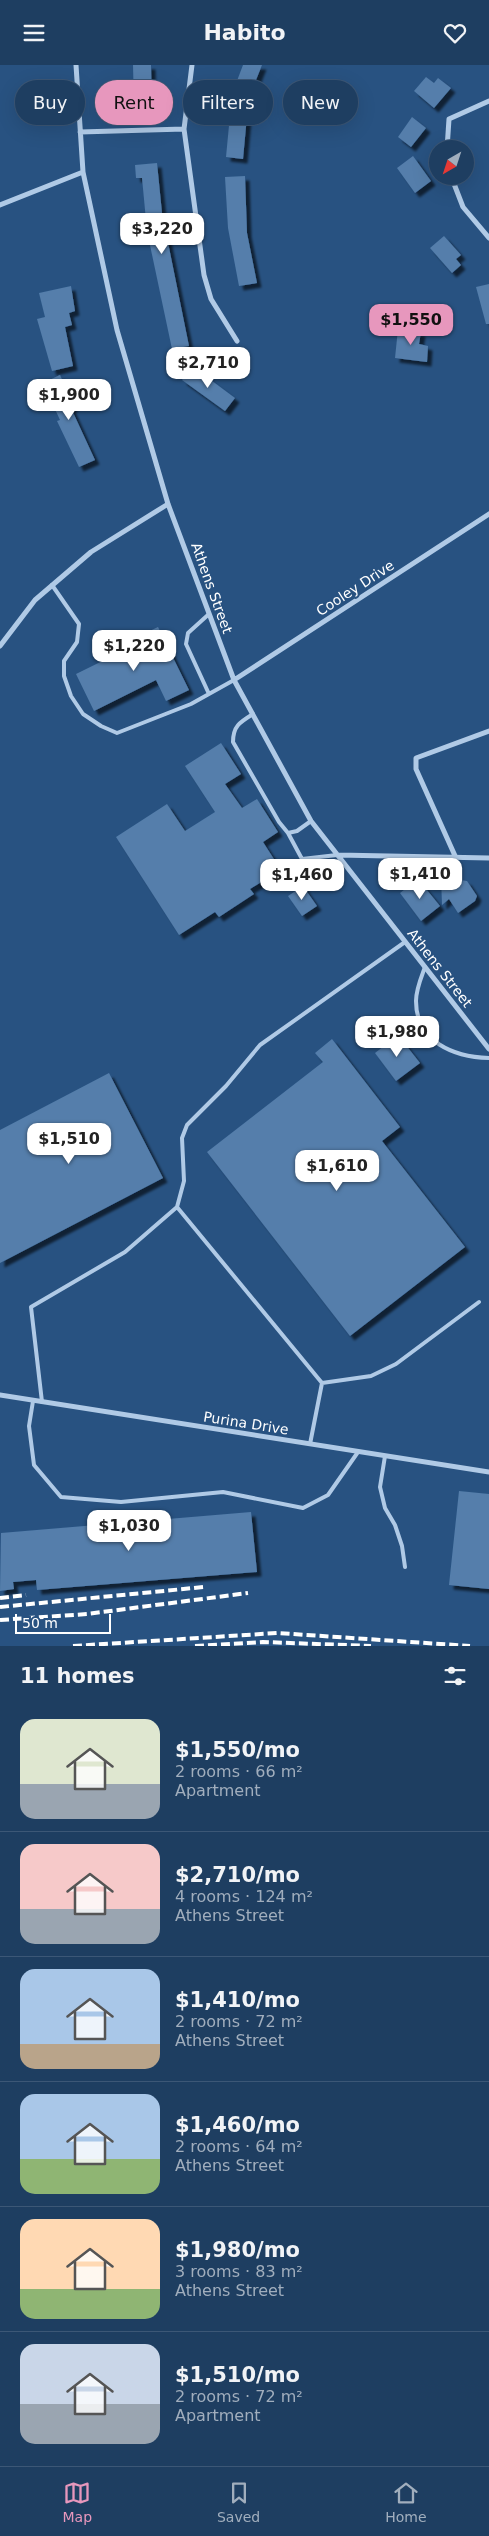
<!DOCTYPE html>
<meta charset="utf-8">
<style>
:root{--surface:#1e3e61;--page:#264567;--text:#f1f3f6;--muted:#a1aebd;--line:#3c5776;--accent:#e797bd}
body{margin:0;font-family:"DejaVu Sans",sans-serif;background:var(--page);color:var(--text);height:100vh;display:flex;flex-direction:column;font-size:19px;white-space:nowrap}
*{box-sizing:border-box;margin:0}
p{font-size:16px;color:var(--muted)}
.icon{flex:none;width:28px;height:28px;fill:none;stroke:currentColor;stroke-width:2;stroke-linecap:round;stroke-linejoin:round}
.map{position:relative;height:1581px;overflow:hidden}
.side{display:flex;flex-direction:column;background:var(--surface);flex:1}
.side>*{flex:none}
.hud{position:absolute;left:15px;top:15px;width:460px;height:45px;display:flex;gap:10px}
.needle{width:32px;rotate:219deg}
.tools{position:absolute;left:429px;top:75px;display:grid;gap:10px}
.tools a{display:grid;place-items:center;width:45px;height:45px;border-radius:50%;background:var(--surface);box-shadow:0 5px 20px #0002,0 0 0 1px var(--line);font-size:25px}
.scale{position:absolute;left:15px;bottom:12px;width:96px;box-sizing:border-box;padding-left:5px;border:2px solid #fff;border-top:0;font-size:14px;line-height:18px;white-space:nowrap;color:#fff;-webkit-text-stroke:4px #285281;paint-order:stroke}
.price{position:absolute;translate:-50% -42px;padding:0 11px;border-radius:10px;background:#fff;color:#222;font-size:16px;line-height:32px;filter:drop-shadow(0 1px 2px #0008)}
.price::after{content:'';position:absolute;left:50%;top:30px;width:15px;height:11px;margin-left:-8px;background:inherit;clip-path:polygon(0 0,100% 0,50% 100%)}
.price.on{background:var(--accent);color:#111}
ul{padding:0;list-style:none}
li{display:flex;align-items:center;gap:15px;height:125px;padding:0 20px}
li+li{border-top:1px solid var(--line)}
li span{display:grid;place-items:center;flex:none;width:140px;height:100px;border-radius:15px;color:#555}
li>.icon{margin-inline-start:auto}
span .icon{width:60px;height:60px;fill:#fffc;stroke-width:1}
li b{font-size:21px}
h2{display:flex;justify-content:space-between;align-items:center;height:60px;padding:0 20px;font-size:21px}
.pill{padding:0 18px;border-radius:22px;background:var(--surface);box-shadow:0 5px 20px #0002,0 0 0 1px var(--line);font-size:18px;line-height:45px}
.pill.on{background:var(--accent);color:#111}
header{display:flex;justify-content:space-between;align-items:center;height:65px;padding:0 20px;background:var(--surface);font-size:22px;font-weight:700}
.menu{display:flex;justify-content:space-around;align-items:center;height:70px;border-top:1px solid var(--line);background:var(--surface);font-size:14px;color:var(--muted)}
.menu a{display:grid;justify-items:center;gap:2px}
.menu .on{color:var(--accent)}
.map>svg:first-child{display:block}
</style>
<header><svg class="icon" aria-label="menu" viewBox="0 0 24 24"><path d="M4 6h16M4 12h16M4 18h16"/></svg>Habito<svg class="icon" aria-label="heart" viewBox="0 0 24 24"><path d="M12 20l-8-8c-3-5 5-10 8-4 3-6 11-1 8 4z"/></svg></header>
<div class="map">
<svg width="489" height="1581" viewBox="0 0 489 1581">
<defs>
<filter id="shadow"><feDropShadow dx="4.5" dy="4.5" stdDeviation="1" flood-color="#0009"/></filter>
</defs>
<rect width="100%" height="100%" fill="#285281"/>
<path fill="#547eab" filter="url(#shadow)" d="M133,0H151L152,41H134Z
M243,0H262L248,35L232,29Z
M426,12L434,18L438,13L451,23L434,43L414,26Z
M230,50L247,51L243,94L226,92Z
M412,52L426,63L411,82L398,72Z
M413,91L431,116L415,128L397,103Z
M157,98L162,148L189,281L172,284L147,166L142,113H136L135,100Z
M245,111L247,168L257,218L239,221L228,163L225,112Z
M444,171L461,190L456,194L461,200L452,208L430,183Z
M489,219V259H486L476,222Z
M71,221L75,246L69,248L72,260L65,262L73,301L52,306L37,254L45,252L39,228Z
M398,264L421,267L419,279L428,281L427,297L395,293Z
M192,301L235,333L225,346L182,315Z
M60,310L74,341L71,343L95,395L79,402L57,356L60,355L43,318Z
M158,562L189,625L166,636L156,615L94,646L76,609L137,579L135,573Z
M221,678L241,709L225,719L242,743L257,734L278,767L263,777L281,805L250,824L254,829L219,852L215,847L179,870L116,772L167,739L185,766L215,747L185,701Z
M441,812L467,816L477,831L475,836L458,848L449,834L442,840Z
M418,814L440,841L421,856L400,828Z
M303,821L317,841L302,851L288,831Z
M398,970L420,998L396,1016L375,988Z
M332,974L400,1062L382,1076L465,1182L350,1271L207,1087L323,997L315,988Z
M109,1008L163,1113L0,1198V1065Z
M459,1426L489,1429V1524L449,1520Z
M251,1447L257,1507L37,1525L36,1515L13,1517L14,1524L0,1526L1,1468Z"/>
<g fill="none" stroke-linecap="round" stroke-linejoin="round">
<path stroke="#b0cae6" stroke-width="4" d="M52,520L79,559L77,577L64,596V611L71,631L83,649L101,661L117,668L191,639L234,615
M209,629L186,579L188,568L209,549
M253,649C240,657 233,661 233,677L279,757L288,768L297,766L311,756
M288,768L302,794L337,790
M425,902C421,913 416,924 416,936C416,977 454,992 489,993
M177,1142L322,1318L310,1379
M322,1318L371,1311L396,1299L479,1237
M33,1336L29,1361L34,1400L61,1432L121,1437L223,1427L303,1443L328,1430L358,1387
M42,1337L31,1242L125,1187L177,1142L184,1116L182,1073L187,1060L226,1021L260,980L405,877
M385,1391L380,1422L385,1443L395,1460L402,1481L405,1502"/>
<path stroke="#b0cae6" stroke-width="5" d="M76,0L83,107L117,265L168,439L234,615L311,756L489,984
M192,0L184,64L204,210L211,234L237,276
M80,67L184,64
M447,84L449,54L489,36
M451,111L463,142L489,173
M0,140L83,107
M0,581L35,535L91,487L168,439
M234,615L489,449
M338,790L489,793
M456,793L416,704V693L489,666
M0,1330L489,1407"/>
<path stroke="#fff" stroke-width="4" stroke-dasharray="9 4" stroke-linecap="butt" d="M0,1533L26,1530
M0,1542L204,1522
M0,1555L87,1549L248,1528
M73,1581L277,1568L470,1581
M195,1581L263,1577L371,1581"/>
</g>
<g text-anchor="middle" stroke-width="4" stroke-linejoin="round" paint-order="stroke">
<g font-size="14" fill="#fff" stroke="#285281">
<text transform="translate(212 523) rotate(70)" y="5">Athens Street</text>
<text transform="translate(355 523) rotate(-33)" y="5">Cooley Drive</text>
<text transform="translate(440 903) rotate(52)" y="5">Athens Street</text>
<text transform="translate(246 1358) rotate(9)" y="5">Purina Drive</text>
</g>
</g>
</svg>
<div class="tools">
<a><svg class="needle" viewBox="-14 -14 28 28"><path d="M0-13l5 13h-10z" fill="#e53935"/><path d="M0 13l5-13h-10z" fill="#a1aebd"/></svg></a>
</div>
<div class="scale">50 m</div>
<b class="price" style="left:162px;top:190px">$3,220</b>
<b class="price on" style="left:411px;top:281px">$1,550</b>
<b class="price" style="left:208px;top:324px">$2,710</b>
<b class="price" style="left:69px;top:356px">$1,900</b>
<b class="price" style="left:134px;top:607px">$1,220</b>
<b class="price" style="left:420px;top:835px">$1,410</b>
<b class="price" style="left:302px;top:836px">$1,460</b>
<b class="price" style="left:397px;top:993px">$1,980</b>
<b class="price" style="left:69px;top:1100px">$1,510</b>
<b class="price" style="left:337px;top:1127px">$1,610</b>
<b class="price" style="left:129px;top:1487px">$1,030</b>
<div class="hud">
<a class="pill">Buy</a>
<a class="pill on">Rent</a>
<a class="pill">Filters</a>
<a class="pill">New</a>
</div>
</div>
<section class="side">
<h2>11 homes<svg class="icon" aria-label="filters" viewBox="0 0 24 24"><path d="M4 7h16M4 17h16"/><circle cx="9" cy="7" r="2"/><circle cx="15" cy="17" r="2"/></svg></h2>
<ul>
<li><span style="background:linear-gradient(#dfe7d0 65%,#9aa5b1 0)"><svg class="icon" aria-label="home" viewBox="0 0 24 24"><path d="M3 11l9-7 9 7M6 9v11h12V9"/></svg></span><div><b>$1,550/mo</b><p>2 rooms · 66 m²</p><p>Apartment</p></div></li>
<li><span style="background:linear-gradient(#f6c9c9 65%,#9aa5b1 0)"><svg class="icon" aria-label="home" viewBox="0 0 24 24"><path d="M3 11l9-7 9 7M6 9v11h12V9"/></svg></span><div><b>$2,710/mo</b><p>4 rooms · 124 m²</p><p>Athens Street</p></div></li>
<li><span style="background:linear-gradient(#a9c7e8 75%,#b9a48a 0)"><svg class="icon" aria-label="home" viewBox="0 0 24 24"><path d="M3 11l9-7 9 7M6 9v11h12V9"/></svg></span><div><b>$1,410/mo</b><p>2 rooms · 72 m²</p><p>Athens Street</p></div></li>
<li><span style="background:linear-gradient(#a9c7e8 65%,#8fb573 0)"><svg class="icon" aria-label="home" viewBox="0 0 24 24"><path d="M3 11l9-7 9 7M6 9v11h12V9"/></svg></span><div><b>$1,460/mo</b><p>2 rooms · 64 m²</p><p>Athens Street</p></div></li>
<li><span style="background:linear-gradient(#ffd9b3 70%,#8fb573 0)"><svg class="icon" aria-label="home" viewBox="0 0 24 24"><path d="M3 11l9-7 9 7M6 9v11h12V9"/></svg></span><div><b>$1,980/mo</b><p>3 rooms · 83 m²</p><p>Athens Street</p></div></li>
<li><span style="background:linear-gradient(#c9d6e8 60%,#9aa5b1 0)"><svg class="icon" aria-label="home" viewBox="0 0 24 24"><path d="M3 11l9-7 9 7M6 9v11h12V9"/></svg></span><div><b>$1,510/mo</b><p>2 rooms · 72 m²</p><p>Apartment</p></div></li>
</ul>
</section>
<nav class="menu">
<a class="on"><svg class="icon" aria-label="map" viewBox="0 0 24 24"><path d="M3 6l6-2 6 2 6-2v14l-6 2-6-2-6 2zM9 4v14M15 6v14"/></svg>Map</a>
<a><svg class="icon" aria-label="saved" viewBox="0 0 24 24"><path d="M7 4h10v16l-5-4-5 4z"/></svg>Saved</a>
<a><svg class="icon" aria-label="home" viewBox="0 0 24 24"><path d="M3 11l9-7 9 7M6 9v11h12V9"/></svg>Home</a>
</nav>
